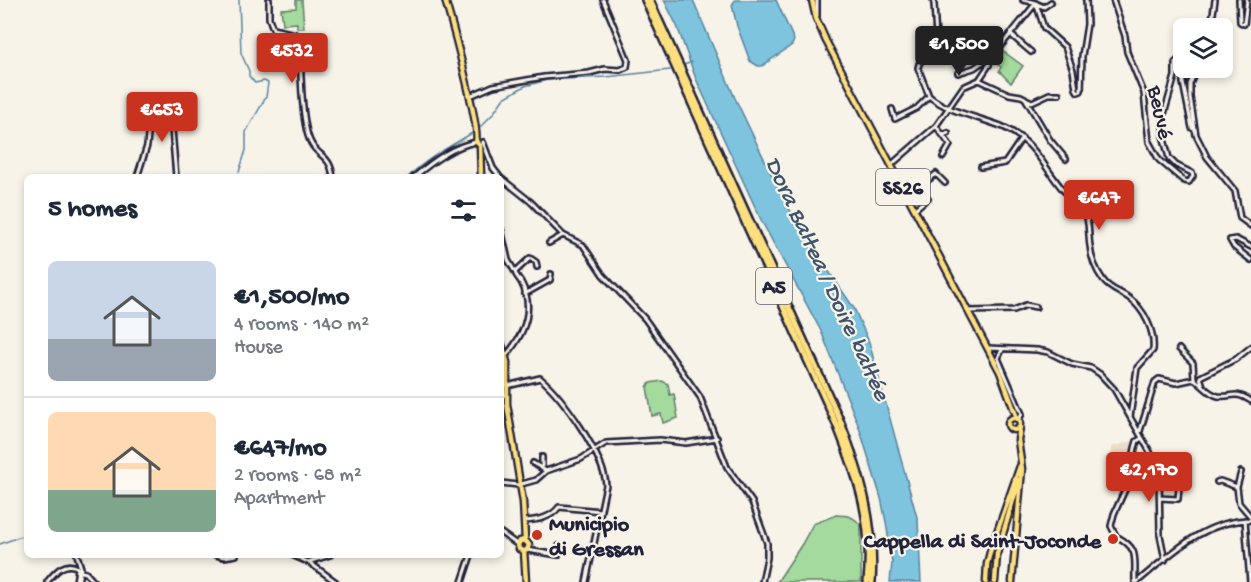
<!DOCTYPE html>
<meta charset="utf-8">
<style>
:root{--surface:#fff;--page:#f2f2f3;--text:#1f2937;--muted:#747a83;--line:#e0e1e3;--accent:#c8321e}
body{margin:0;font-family:"Gochi Hand",sans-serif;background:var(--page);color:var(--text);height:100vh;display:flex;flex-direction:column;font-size:22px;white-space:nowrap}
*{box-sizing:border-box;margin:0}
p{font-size:20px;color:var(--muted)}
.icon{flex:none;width:33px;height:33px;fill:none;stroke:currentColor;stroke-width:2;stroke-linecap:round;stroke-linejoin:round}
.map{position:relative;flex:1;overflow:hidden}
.panel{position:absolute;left:24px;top:174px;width:480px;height:384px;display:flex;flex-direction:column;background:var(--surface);border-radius:9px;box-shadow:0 3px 9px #0003}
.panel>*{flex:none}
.controls{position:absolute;left:1173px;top:18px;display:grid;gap:12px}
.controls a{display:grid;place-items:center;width:60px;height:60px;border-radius:9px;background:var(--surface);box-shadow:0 3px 9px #0003;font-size:30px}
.price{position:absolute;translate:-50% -51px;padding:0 14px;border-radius:6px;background:var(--accent);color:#fff;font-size:20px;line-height:39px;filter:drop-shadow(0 2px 3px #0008)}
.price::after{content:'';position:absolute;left:50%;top:36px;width:18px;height:14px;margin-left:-9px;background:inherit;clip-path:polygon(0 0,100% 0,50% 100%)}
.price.active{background:#222;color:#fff}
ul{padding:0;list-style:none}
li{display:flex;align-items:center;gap:18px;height:150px;padding:0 24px}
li+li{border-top:2px solid var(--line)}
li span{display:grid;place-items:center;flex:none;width:168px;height:120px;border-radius:9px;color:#555}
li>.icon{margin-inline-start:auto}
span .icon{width:72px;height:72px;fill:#fffc;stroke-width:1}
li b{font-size:26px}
h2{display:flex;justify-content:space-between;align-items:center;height:72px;padding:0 24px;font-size:26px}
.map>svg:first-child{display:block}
</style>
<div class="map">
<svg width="1251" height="582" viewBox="0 0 1251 582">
<rect width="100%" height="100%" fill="#f7f3e8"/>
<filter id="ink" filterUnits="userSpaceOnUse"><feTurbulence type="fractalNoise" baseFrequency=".0167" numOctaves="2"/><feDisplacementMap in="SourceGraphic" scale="12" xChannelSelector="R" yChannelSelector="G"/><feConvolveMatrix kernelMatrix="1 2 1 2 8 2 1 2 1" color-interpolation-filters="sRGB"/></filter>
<g filter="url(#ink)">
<path fill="#eadec9" d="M1132,441L1134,442L1133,456L1128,477L1122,476L1126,483L1120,489H1110L1111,447Z"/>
<path fill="#a4da9d" stroke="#637e6c" stroke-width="1.5" d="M296,0H302L304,28H297V23L283,24L281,9L296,8Z
M1000,49L1023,66L1011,83L999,71L1001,67L992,61Z
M662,381L668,384L670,395L674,394L678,418L663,423L661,414L652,416L647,387L650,383Z
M836,515C847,515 854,516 861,526V582H777L802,544L813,524Z"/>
<path fill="#7ec4de" stroke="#59839d" stroke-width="1.5" d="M664,0H693L735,98L780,192L816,256L830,273L854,308L869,342L918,521L921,582H890L892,563L886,522L881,498L859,427L821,331L762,222L696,79L677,26Z
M735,0H776L794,40L792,45L762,66H758L750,61L737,26L732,5Z"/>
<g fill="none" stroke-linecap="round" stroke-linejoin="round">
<path stroke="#59839d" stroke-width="1.5" d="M239,0L241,53L249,71V76L255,83L264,81L268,83L266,97L246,132V150L239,172
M684,65L692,62
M478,129L492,115L504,98L525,86L547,80L606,77L670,70
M408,177C427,158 451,146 474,132
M0,544L27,534
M1181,545C1200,528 1225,518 1250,518"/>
<g stroke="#22223b" stroke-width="8">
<path id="minor" d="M269,0V18L273,29L295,34L301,40C300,62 301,125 311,143C318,157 330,154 333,177
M1023,0L1033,2L1044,7L1051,2
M1113,0L1125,36L1127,52L1144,93L1149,142L1159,160L1184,181L1189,182L1193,176L1192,173L1176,165L1169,158L1163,135L1164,114L1175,76V63L1178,60L1183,66V83L1192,128L1195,130
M1239,0L1240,22L1244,24L1247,0
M817,16V0
M1211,28L1215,0
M1010,34L1031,52
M1197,68L1190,84V97L1196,135L1207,157L1235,191L1240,218L1251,226
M958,73L974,68L987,59L991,58
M979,80L1009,94L1021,96L1025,98L1050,140L1066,159
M470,96L493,86L544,77L589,73L605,69L620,70L627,67L628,60L603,0
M929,96C948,112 978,117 1001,126C1035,141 1042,165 1064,191C1070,197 1080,202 1084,210C1090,220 1088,234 1090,246C1091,258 1096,270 1103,280C1110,290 1119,291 1129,298C1144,309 1155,331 1153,350L1137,368L1130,417L1150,452L1159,475L1160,535L1165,560
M929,96L918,68L919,64L936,38L934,4L933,0
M1026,99L1032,102L1049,94H1059
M892,109L895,119L917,108L929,96
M936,126L950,145L943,157
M943,135L948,133
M483,142L493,168L500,177
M891,165L936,126L963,87L979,80L989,65L991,58L1036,3L1044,28L1065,47L1073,70L1076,89L1078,92L1081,91L1082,56L1087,24L1086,0
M981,167L1005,163L1022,138
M137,177L147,146L151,102L158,97L165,99L170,105L176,177
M414,177C432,162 453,146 476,142
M501,178L531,202L563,235L583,245L603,275L645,319L700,397L727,467L752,502L767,543V558L762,582
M907,196L936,174L945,183
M915,209L928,198
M501,229L508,260L515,272
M549,243L563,235
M1251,247L1236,239L1230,240L1234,247L1251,260
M525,294L550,280L551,274
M968,311L1014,310L1026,305L1036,307
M988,348L1037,350L1048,352L1072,364L1091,368L1100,374L1114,389L1130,417
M1179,349L1193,363L1194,379
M1002,350L998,358L1022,414L1019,419
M505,357C523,336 535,310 522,284C520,279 516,277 515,272L530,258L536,262L537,267
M501,363L507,362
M507,386L540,378C563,397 604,456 606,485L586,582
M1203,386L1200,377L1236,359L1251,347
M501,398L507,392
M1140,431L1155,382L1159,379L1176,383L1194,379C1202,384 1208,394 1218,396C1233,398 1234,390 1251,401
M533,463L546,471
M542,468V457
M1217,482L1220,481L1237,487L1239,503L1251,517
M501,483L518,485L536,480L546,471L581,459L606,443L660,440L686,443L717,438
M1237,487L1241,472
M1160,498L1178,499L1179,487
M1245,520L1250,582
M525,521C538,520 551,518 559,507L601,511
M501,533L518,545
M527,550L558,555L559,546
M77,555L81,568L78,582
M216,555L224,557L236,555
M292,555L308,562L330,555
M310,563L336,582
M82,572L86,573L94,582
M47,582C55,572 65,560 78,568L76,582
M462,582L471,555
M1135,582C1134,557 1140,549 1116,536L1111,526L1114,514L1128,483L1135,448L1137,441L1142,438
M1137,582C1171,554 1204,520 1251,520"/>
</g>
<g stroke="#22223b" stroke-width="9">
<path id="major" d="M445,0C451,20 481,130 476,142L480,145L481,177
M812,0L816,18L826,41L1000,372L1017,418
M501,342L507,362V404L523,502L525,540L529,545L527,550L524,551L526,582
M1008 424a6 6 0 1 1 12 0a6 6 0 1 1-12 0Z
M524,551L519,549L518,545L520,541L525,540
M986,582L987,564L990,552L1020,466
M995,582L997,554L1019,480
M1012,582L1022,469L1018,440L1020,427"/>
</g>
<g stroke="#22223b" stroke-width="10">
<path id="highway" d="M645,0L836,424C858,479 873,522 867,582
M650,0L840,420C861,473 876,524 872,582"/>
</g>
<use href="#minor" stroke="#f7f3e8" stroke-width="3"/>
<use href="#major" stroke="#fddf80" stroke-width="4.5"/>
<use href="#highway" stroke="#fddf80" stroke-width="5"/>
</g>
</g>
<g fill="#c8321e" stroke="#f7f3e8" stroke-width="2">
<circle cx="537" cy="535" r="6"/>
<circle cx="1113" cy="539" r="6"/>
</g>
<g text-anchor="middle" stroke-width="4.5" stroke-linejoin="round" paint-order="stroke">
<g fill="#f7f3e8" stroke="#62616f" stroke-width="1.5">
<rect x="876" y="169" width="54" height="36" rx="4.5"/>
<rect x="756" y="268" width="36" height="36" rx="4.5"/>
</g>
<g font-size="21" font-weight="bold" fill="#22223b">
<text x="903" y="194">SS26</text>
<text x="774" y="293">A5</text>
</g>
<g font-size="22" fill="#22223b" stroke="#f7f3e8">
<text transform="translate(1162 112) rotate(78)" y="8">Beuvé</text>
</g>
<g font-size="22" font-weight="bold" fill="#22223b" stroke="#f7f3e8" text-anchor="start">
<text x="549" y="530">Municipio<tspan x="549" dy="25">di Gressan</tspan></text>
<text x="1101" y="547" text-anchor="end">Cappella di Saint-Joconde</text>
</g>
<g font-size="24" font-style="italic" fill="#3e536c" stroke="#f7f3e8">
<text transform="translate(829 278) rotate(65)" y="8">Dora Baltea / Doire baltée</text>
</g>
</g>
</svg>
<div class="controls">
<a><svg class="icon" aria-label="layers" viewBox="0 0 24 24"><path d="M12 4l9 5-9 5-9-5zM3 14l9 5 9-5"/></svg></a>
</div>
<b class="price active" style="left:959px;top:77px">€1,500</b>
<b class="price" style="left:292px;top:84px">€532</b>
<b class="price" style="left:162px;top:143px">€653</b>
<b class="price" style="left:1099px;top:231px">€647</b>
<b class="price" style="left:1149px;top:503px">€2,170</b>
<section class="panel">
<h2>5 homes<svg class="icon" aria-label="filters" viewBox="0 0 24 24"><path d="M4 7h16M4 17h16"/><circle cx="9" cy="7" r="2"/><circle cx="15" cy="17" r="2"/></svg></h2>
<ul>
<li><span style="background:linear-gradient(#c9d6e8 65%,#9aa5b1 0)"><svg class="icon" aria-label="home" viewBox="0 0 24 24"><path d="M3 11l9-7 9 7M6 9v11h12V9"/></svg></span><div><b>€1,500/mo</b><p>4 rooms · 140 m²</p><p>House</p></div></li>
<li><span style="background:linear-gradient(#ffd9b3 65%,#7fa58c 0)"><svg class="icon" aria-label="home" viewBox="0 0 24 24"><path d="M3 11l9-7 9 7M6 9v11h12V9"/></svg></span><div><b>€647/mo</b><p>2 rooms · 68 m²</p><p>Apartment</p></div></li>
</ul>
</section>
</div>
